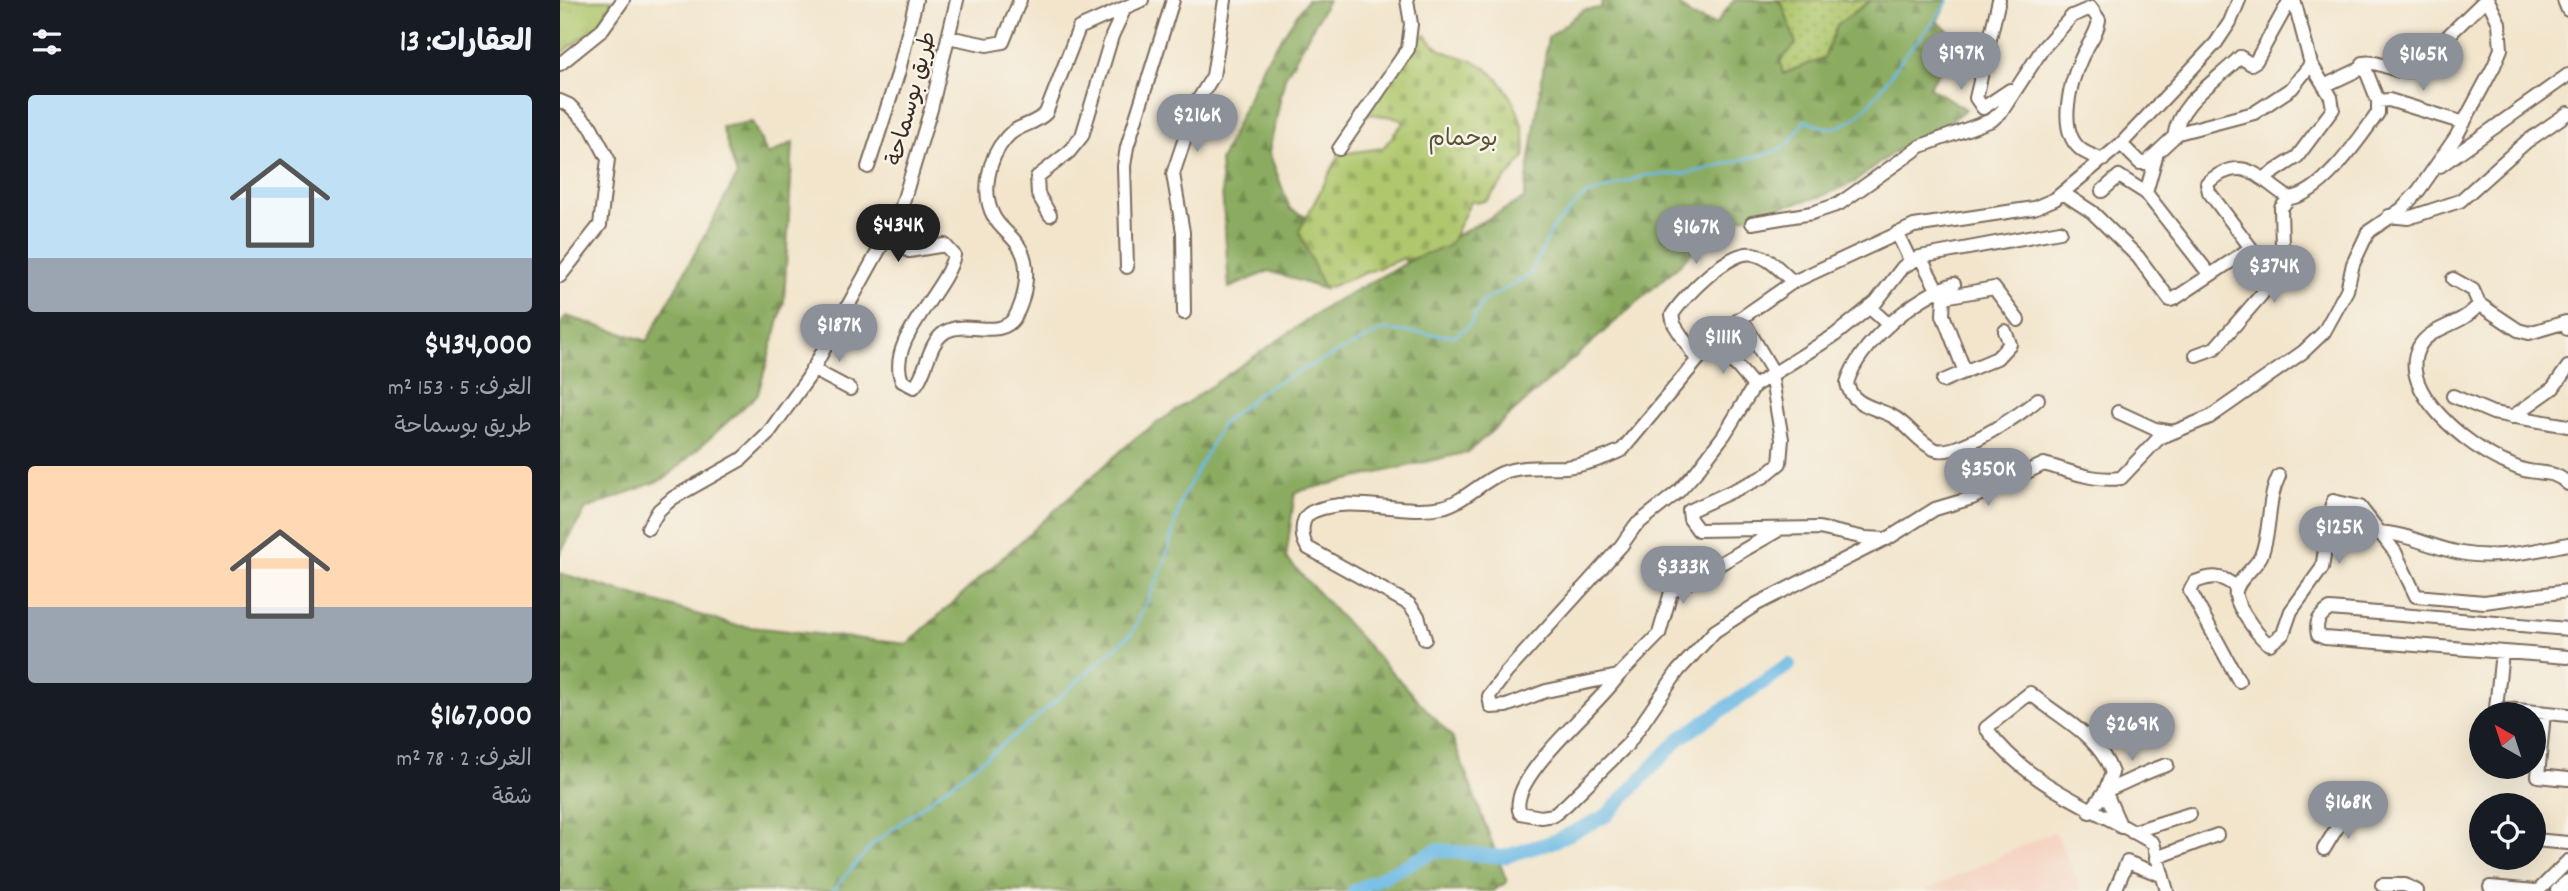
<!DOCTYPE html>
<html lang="ar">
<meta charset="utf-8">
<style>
:root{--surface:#171b24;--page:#20242c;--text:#f1f3f6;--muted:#9ea1a6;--accent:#8c9099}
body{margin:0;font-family:Dekko,"Playpen Sans Arabic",sans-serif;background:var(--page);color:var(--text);direction:rtl;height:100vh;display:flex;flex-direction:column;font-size:26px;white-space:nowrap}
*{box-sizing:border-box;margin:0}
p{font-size:23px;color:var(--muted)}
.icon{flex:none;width:38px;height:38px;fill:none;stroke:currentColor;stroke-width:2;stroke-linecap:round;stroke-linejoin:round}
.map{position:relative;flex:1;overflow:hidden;direction:ltr}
.side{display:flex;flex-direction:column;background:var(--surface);width:560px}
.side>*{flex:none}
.needle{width:46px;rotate:321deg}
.buttons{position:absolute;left:1909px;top:702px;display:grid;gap:14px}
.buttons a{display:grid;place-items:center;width:77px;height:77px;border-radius:50%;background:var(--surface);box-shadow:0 7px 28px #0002;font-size:35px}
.price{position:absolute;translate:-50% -60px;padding:0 16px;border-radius:24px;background:var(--accent);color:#fff;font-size:23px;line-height:46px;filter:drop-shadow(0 2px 4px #0008)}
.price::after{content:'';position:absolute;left:50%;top:42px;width:21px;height:16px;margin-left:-10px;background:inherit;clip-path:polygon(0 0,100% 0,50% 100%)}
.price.active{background:#222;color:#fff}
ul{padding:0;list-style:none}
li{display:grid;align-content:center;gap:14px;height:371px;padding:0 28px}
li span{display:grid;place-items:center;height:217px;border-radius:7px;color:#555}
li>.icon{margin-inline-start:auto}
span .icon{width:126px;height:126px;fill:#fffc;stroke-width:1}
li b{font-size:30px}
h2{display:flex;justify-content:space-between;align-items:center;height:84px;padding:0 28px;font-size:30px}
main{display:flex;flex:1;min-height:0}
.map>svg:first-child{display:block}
</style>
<main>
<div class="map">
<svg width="2008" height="891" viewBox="0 0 2008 891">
<defs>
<pattern id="grass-dots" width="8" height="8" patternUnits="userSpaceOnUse" patternTransform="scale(1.75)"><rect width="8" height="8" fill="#afc76d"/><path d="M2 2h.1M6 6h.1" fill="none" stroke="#97ab5e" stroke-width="1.8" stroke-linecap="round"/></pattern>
<pattern id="forest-firs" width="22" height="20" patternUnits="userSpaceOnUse" patternTransform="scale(1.75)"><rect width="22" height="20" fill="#8bac60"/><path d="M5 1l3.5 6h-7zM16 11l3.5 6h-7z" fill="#738c4f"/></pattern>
<pattern id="cemetery-stones" width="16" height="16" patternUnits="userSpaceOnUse" patternTransform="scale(1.75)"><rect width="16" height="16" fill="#afc76d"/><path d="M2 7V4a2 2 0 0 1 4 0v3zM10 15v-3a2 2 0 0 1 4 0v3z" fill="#97ab5e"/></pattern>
<pattern id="park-tufts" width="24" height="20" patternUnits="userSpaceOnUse" patternTransform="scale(1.75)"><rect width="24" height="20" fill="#afc76d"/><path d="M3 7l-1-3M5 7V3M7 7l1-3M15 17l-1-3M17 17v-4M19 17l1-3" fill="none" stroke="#97ab5e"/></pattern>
</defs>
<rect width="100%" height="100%" fill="#f7f3e8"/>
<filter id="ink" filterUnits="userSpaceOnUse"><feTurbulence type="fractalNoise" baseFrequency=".0143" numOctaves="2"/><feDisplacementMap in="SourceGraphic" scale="14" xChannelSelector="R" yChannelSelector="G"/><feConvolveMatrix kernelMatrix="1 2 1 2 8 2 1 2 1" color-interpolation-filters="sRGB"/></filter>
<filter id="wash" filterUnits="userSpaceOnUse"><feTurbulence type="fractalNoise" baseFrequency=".00686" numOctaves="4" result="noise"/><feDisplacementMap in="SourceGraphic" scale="28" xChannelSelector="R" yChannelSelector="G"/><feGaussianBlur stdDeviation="1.57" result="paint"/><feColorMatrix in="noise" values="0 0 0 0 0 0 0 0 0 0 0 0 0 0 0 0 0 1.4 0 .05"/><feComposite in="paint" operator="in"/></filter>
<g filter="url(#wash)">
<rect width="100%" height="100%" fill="#f2e5cc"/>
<path fill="#f5d3c1" d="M1495,831L1522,891H1364Z"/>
<path fill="url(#grass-dots)" stroke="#757846" stroke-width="2" d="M1217,0H1311L1277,25L1264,58L1222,74L1220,61L1223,6Z"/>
<path fill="url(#forest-firs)" stroke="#636b3f" stroke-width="2" d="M747,0H768L725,77L709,152L730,209L746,217L739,231L764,289L709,271L669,288L660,161L704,63Z
M1042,0H1114L1131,16L1155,25L1174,0H1217L1223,6L1236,44L1220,61L1223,74L1264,58L1277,25L1311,0H1388L1377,21L1400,41L1369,87L1406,109L1381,128L1331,154L1295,182L1262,196L1160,224L1118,266L908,452L735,492L726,558L892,737L947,882L932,891H0V573L173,625L347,644L574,439L772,303L964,199L988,38L1023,10L1041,8Z
M192,122L208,155L233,142L224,302L198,394L106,478L26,509L0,553V325L6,316L87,341L177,176L162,127Z"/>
<path fill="url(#cemetery-stones)" stroke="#757846" stroke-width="2" d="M866,35C879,55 894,53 913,61C947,76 969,122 964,158L928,199L922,202L911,201L889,246L845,261L844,258L764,289L739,231L780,154L823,148L844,122L834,117L807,114L855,38Z"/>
<path fill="url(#park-tufts)" stroke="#757846" stroke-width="2" d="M0,0H53L39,24L0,55Z"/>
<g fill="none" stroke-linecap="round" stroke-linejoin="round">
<path stroke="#6bb9e5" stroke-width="2.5" d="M272,891L312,845L474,720L572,633L604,565L622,498L663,423L704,389L823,330L894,336L910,325L922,302L970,275L993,228L1024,196L1086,175L1125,174L1214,152L1227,146L1245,120C1251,122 1260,127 1266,128C1302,129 1326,79 1344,56C1360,37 1376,22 1388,0"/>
<path stroke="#6bb9e5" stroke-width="14" d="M794,891L877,850L943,857L995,841L1046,816L1120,738L1229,665"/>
</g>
</g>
<g filter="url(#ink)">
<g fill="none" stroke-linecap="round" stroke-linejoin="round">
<g stroke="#7b6b5b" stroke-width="16">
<path id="minor" d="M1439,0L1416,98L1423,108L1450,90
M2004,0L2008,10
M388,37L427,45L443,42L460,0
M0,64L41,31L63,0
M1764,86L1802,68
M0,101L9,105L31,127L48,159L40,225L0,276
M1818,101L1829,100L1904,123
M1614,137C1619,101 1656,82 1680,57L1691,64L1696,61L1730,0
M1561,144L1580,163H1586L1618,133L1694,113L1732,88L1751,64
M779,149L848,49L851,24L847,0
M1596,157L1586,193L1650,275
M1880,166L2008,75
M308,167L338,74L356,0
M1706,177L1737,157L1773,109L1771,97L1751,64L1734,0
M1542,191L1559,176L1586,193
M1503,193L1532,212L1578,257L1610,300L1614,299L1691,248L1649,192L1647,183C1684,152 1699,179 1729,198C1762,195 1799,139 1818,113V101L1803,63C1820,59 1836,76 1853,70L1925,0
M490,215L478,194L477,177L509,152L522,136L552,36L565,8
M1829,216L1848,218L1900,201L1966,142L2008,113
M335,222L343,248L349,251L385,245L394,255C386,292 325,341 342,381L354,387C368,372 367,344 385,332C406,319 440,341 455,317C465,300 471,268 461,250C455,237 441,230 434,217C421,194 428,158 446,138C456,125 475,125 486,113L519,28L582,0
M1192,223L1252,213L1279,204L1361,146L1432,120L1442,111L1483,48L1512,16L1531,8L1539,20C1537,35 1527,45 1521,59C1510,83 1496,133 1523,151C1529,155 1537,157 1543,160
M1337,233L1351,262
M1360,257L1377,289L1384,297L1383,315L1405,372
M567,267L564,166L567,147L613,0
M1893,279L1913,290L1919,304C1903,326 1870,326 1859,347C1836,390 1909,447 1944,462C1952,465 1960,470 1969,471C1985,474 1995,471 2008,484
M1394,284C1356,296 1299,343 1287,383C1291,405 1314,407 1332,416C1348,424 1357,441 1374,449C1394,459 1462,414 1478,399
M1384,297L1434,288L1458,320
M1919,304L1958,330L1969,333L2006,322L2008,329
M1309,307L1329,325
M624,313L623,232L613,174L637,102L653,76L665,0
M1150,346L1177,366L1194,386
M1159,347L1186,326L1213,372
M1636,355L1655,348L1702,294L1718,265L1722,246L1721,208L1729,198
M1137,360L1114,324L1112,315C1123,297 1170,249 1193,254C1209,257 1221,271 1233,282
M252,369L290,389
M1211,374L1222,439L1220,463L1203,477L1129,511L1130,519L1138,530L1259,528L1305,538L1327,539L1375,509L1412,498L1484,464C1510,471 1534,482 1561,478L1599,438L1650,417L1743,352L1764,332L1787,290L1793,264L1808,232L1842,209L1859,190L1896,137L1934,66L1941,49L1939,23L1928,0
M1383,381L1437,358L1450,344L1445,331
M1893,396L1933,413L2008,426
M1558,412L1595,429L1614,432
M1952,417L1993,388L2008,367
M1719,476C1706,502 1712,529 1701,556C1695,569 1673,582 1676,596C1678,608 1700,640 1710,644L1723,634L1731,611L1762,568L1773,501L1800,507L1835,552L1856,596L1924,602L2008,591
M88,528L99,510L113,498L182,459L207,435L248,378L340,212L371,109L397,0
M1217,531L1111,592L1099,634L1058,676L986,691L946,706L931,707L929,696L946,673L1061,546L1075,526L1119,491L1136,472L1164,435L1194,386L1275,335L1316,302L1343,267L1360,257L1500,231
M1817,532C1847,533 1872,548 1901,553C1935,560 1974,551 2008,544
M1676,587C1661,575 1653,575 1635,582L1630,591L1679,681
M2008,629L1770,609C1759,616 1755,622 1758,635L1765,638L2008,657
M865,639L858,616L849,604L748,548C740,537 740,516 754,511C794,495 841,515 882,507C902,503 922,481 942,473C962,465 985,468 1006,467C1026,465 1045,458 1062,450L1150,345L1177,321L1233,282L1354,226L1474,208L1495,199L1561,144L1656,43L1670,22L1679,0
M1942,652L1936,708L2008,715
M1058,676C1041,704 945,779 960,813L981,817L994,815L1006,805L1068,744L1118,671L1155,631L1197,604L1323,540
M1984,713L1978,776L2008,779
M1530,812L1545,791L1552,773C1539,735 1498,717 1470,693L1426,728C1468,787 1535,808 1593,843L1607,891
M1561,827L1545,791C1566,783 1586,771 1607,765
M1572,832L1630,814
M1974,840L2008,843
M1764,849L1784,816
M1596,858L1657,835
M1822,885H1845L1857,891
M1930,887L1976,891
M1555,891L1567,862L1601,875
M1978,891L2008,861"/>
</g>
<g stroke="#7b6b5b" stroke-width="18">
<path id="major" d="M1998,891L2008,882"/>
</g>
<use href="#minor" stroke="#fff" stroke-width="12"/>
<use href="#major" stroke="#fff" stroke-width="14"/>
</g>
</g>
<g text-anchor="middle" stroke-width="5" stroke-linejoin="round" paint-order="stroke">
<g font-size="23" fill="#3b2a1e" stroke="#f7f3e8">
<text transform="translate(350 98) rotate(-75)" y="8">طريق بوسماحة</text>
</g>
<g font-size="23" fill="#585132" stroke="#f7f3e8">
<text x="903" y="145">بوحمام</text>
</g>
</g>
</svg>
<div class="buttons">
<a><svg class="needle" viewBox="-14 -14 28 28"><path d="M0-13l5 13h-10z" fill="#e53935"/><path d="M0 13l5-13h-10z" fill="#9ea1a6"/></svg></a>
<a><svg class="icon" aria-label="locate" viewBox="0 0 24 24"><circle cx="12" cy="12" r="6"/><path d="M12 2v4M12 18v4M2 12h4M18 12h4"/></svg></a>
</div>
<b class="price" style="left:1401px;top:92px">$197K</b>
<b class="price" style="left:1863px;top:93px">$165K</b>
<b class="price" style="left:637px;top:154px">$216K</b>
<b class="price active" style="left:338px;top:264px">$434K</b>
<b class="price" style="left:1136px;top:266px">$167K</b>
<b class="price" style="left:1714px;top:305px">$374K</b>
<b class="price" style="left:279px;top:364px">$187K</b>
<b class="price" style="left:1163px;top:376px">$111K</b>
<b class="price" style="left:1428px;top:508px">$350K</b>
<b class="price" style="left:1779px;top:566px">$125K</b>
<b class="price" style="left:1123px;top:606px">$333K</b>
<b class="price" style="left:1572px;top:763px">$269K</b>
<b class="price" style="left:1788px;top:841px">$168K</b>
</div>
<section class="side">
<h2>العقارات: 13<svg class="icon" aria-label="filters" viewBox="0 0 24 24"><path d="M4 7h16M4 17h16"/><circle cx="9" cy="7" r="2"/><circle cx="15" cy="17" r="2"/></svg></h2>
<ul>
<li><span style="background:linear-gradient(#bfe0f5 75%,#9aa5b1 0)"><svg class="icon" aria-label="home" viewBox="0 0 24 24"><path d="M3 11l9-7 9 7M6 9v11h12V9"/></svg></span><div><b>$434,000</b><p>الغرف: 5 · 153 m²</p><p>طريق بوسماحة</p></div></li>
<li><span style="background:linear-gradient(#ffd9b3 65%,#9aa5b1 0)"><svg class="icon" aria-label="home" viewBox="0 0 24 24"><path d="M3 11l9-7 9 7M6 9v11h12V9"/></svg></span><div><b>$167,000</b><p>الغرف: 2 · 78 m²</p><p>شقة</p></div></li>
</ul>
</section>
</main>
